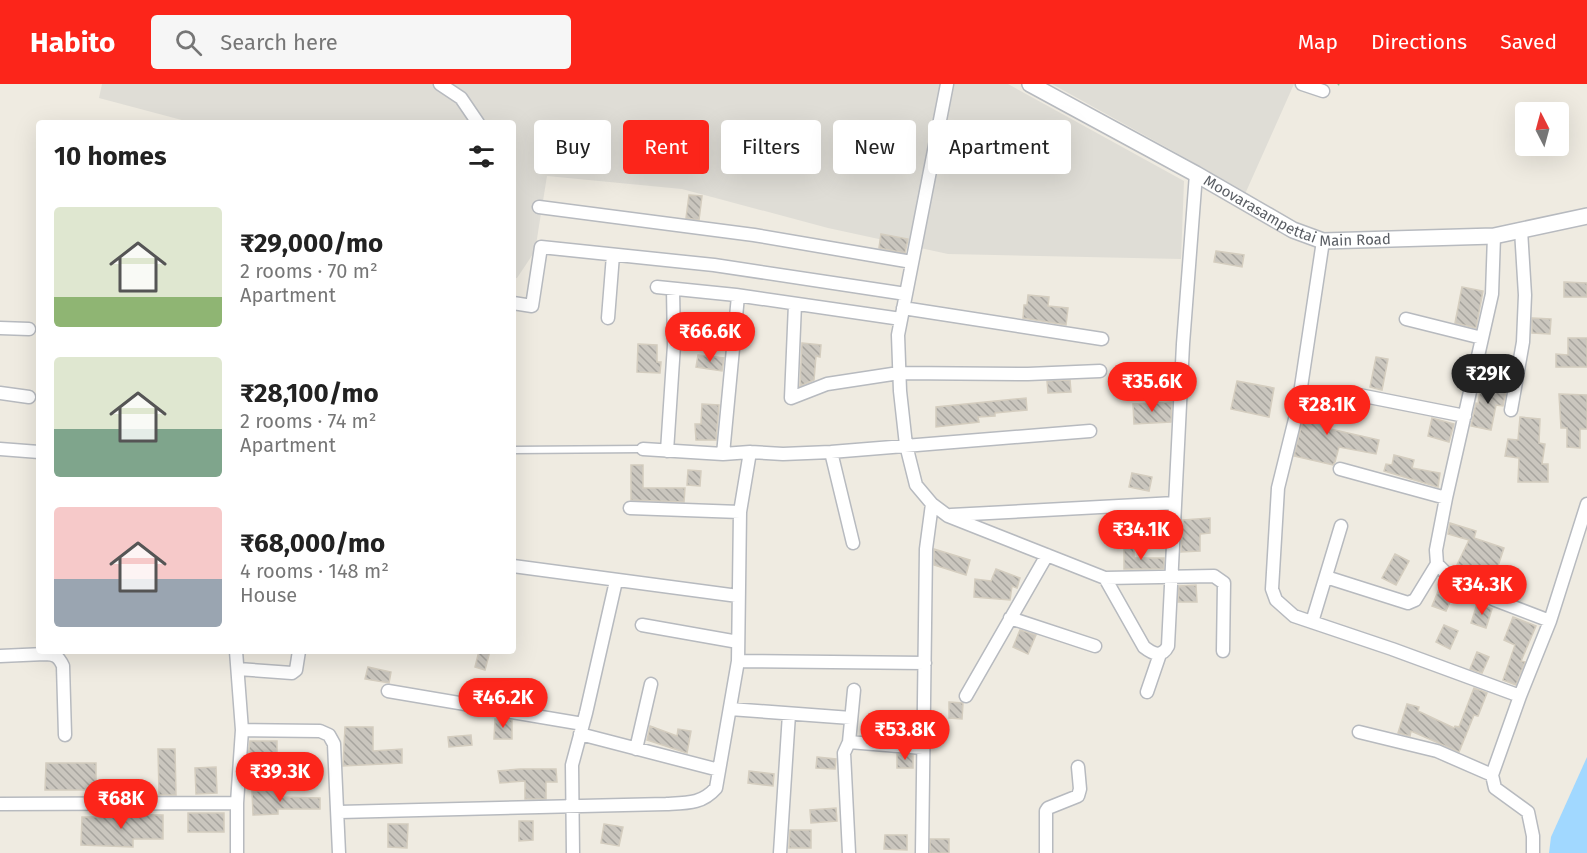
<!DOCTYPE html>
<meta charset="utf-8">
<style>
:root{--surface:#fff;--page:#f6f6f6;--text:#222;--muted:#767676;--accent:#fc251a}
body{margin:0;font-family:"Fira Sans",sans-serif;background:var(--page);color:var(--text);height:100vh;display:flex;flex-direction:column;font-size:22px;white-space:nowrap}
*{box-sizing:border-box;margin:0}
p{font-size:20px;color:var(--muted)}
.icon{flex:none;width:33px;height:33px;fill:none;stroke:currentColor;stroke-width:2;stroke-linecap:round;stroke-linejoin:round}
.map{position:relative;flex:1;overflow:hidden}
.drawer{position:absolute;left:36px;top:36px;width:480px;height:534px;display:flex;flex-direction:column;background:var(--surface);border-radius:6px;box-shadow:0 6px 24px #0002}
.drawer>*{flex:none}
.banner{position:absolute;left:534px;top:36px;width:570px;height:54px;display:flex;gap:12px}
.needle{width:39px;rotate:354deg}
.tools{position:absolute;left:1515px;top:18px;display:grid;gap:12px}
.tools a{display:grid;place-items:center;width:54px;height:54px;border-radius:6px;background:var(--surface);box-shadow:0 6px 24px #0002;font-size:30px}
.price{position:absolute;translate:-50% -51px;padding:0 14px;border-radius:21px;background:var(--accent);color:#fff;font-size:20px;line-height:39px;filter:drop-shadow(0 2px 3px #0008)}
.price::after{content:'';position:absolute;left:50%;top:36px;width:18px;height:14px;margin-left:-9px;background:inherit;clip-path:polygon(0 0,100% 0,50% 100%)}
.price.on{background:#222;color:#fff}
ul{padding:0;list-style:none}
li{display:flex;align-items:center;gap:18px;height:150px;padding:0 18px}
li span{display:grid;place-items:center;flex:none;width:168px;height:120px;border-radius:6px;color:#555}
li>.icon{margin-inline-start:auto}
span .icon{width:72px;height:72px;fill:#fffc;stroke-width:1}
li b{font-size:26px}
h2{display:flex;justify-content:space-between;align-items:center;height:72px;padding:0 18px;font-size:26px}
.chip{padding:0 21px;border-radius:6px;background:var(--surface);box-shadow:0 6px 24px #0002;font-size:21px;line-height:54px}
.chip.on{background:var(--accent);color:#fff}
header{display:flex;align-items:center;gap:36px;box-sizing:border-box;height:84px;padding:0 30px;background:var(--accent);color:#fff}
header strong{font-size:28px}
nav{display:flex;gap:33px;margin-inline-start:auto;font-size:21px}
.search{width:420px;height:54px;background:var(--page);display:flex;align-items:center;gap:15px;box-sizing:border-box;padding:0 21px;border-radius:6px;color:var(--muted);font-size:22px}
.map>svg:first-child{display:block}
</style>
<header>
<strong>Habito</strong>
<div class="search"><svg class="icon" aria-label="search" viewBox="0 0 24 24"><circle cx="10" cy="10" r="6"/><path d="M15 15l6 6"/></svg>Search here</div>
<nav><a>Map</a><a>Directions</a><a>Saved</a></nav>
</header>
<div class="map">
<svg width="1587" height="769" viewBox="0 0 1587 769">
<defs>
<pattern id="building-back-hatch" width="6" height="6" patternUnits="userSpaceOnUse" patternTransform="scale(1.5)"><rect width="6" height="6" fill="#cac6be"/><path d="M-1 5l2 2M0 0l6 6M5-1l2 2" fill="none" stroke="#a7a49e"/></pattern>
</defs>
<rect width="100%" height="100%" fill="#efebe1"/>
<path fill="#dfddd6" d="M102,0H1008L1184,97L1181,175L948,170L828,144L682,105L547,92L535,167L517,194H513V39H193L99,14Z
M1052,0H1294L1245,110L1191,77Z"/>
<path fill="#a1d8ff" d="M1587,673V769H1549L1551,753Z"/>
<path fill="url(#building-back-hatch)" stroke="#d4cdbf" stroke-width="1.5" d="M689,111L702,112L699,136L686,134Z
M881,150L908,155L905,169L879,164Z
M1216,167L1244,171L1242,183L1214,178Z
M1564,198L1587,199V213H1564Z
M1462,203L1483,207L1476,244L1455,239Z
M1028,211L1049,213L1048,222L1068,224L1066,241L1023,234L1024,221H1027Z
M1532,234L1551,235L1550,250L1532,249Z
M1568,254H1587V283H1556V270L1568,271Z
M802,259L821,261L820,273L816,272L814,296L800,302Z
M638,260L657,261V278H661L660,289L637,288Z
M698,271L724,274L722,287L696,283Z
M1376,273L1388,275L1382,306L1370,303Z
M1070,296L1071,308L1048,309L1047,297Z
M1237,297L1274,304L1269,333L1231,325Z
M1481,299L1507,302L1503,322L1496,321L1491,346L1471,342L1476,319L1478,320Z
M1559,310L1587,311V345H1580V364L1567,363V344H1561Z
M1026,314L1027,326L995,329V332L978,333L979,338L936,343V323Z
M1308,314L1333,320L1326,344L1379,356L1376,370L1339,363L1335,378L1333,381L1294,372Z
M1172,318L1171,338L1134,340L1133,320Z
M702,320L719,321L716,356H696L695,340H701Z
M1520,333L1540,335L1539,359L1545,360L1542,380H1548V398H1518L1519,374L1505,372L1508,355L1518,356Z
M1432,334L1454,340L1449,358L1428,352Z
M1394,371L1414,376L1412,384L1440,389L1438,403L1384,387L1386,380L1392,381Z
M631,381H643V404H685L684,418L631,416Z
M688,386L701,387L700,402L687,401Z
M1132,389L1152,393L1149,407L1129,403Z
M1210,434V449L1200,450V467L1181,468L1183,436Z
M1450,439L1476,447L1474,454L1504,464L1498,482L1503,484L1494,506L1455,485L1469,456L1448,450Z
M1124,463H1134V474H1164V485H1124Z
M934,465L970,476L966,491L934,481Z
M1395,470L1409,477L1396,501L1382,494Z
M996,485L1020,494L1017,504L1012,502L1010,516L974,513L975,495L991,497Z
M1196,501L1197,518H1178L1179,502Z
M1439,505L1453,511L1446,527L1432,522Z
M1477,520L1492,525L1486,544L1471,539Z
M1513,533L1536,542L1521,577L1525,578L1516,601L1503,596L1515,561L1504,556Z
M1444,541L1458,547L1450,565L1436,558Z
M1020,546L1036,551L1028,570L1013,563Z
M479,567H490L485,586L475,583Z
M1477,568L1489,573L1482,589L1470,585Z
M368,583L391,588L389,599L365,595Z
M1474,604L1487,609L1478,632L1474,631L1459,668L1411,647L1410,652L1398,649L1407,620L1419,623L1418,627L1454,644L1455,642L1459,643Z
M949,618L963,619L962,635L949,634Z
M495,635L512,636V655H494Z
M650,642L677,652L678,645L691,647L687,669L647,656Z
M345,643H373V667L402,665V679L343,682Z
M471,651L472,661L449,663L448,653Z
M250,657H277V673H248Z
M158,665H175L176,711H159Z
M897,670L913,671V684H897Z
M817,673L836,675L835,685L816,684Z
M46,679H96V706H45Z
M216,683L217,709L196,710L195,684Z
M520,685H556L557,698H546V715H525V697L500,699L498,687Z
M749,687L774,690L773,702L748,699Z
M277,706V713L320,714V725H278V730L253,731L252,707Z
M836,724L837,737L811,739L810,726Z
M188,729H224V748H188Z
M115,730L163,731V755H133V763L81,761L82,733H115Z
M519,737H533V756L519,757Z
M388,740H408L407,764L388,763Z
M604,740L623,743L619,762L601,759Z
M790,746H811V764H789Z
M885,751H907V766L884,765Z
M930,755H949V769H930Z"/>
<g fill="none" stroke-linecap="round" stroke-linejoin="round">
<g stroke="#b7babf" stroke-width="9">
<path id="service" d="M513,366L643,365"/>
</g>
<g stroke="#b7babf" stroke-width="15">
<path id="minor" d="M440,0L461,14L478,39
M947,0L898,251L900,307L906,361L916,401L932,420L948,432L1105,494L1144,563C1153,570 1162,574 1168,562L1183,260L1196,90
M1302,0L1323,7
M539,123L754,151L912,178
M1494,152L1492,210L1446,414L1436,466L1437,480L1447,490L1495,516L1550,537
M1323,157L1298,323L1278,404L1272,505L1276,516L1294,532L1392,565L1520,612L1550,537L1587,420
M657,203L736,211L901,235
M513,219L532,222L541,163L714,181L906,210
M795,220L791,314L827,300L899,289L1028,290L1100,287
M903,224L1102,255
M608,234L613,171
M1406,235L1482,254
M0,244L29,245
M0,309L29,313
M1359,311L1465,332
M1511,326L1523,258L1525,211L1521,146
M0,365L39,368
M643,365L723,370L750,368L783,370L831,368L1090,347
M667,367L674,261L673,205
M831,368L853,459
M723,370L738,212
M1340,385L1446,414
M630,424L740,428
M951,431L1175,419
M513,482L738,512
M1326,493L1408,519L1415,516L1437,480
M1105,494L1214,492L1224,499L1223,567
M1010,534L1095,562
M1312,538L1341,442
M642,541L738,558
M236,567L242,646L237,719
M0,572L45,570C55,570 59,573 63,582L65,651
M738,577L925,579
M238,585L292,589L296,586L299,567
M388,607L583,640
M1147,608L1160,570
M966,612L1047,471
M730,625L851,634
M242,646L320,647L329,651L334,660L339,769
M1359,648L1437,667L1492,691L1520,612
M580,650L719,686
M849,658L854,606
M636,665L651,600
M1492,691L1495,704L1528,728L1533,752V769
M0,720L237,719V769
M339,728L666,720C687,719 702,720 716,704L738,577L740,428L750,368
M573,769L572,681L586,629L616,497
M780,769L789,630
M849,769L844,669L849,658L923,664
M922,769L926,465L932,420
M1046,769V727L1048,724L1078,712L1080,705L1078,683"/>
</g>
<g stroke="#b7babf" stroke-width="18">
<g id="tertiary">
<path id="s1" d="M1030,0L1196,90L1293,146L1323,157L1494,152L1587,132"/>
</g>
</g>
<path stroke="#93caa1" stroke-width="2" stroke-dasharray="6 3" stroke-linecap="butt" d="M1338,1L1339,0"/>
<use href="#service" stroke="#fff" stroke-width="6"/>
<use href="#minor" stroke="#fff" stroke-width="12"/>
<use href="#tertiary" stroke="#fff" stroke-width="15"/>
</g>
<g text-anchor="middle" stroke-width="6" stroke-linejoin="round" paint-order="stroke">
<g font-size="15" fill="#5a5e64" stroke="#fff">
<text dy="5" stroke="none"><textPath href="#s1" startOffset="300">Moovarasampettai Main Road</textPath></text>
</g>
</g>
</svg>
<div class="tools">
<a><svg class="needle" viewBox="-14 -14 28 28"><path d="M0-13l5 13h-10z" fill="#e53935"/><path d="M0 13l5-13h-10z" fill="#767676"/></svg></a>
</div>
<b class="price" style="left:710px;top:279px">₹66.6K</b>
<b class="price on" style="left:1488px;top:321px">₹29K</b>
<b class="price" style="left:1152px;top:329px">₹35.6K</b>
<b class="price" style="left:1327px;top:352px">₹28.1K</b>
<b class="price" style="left:1141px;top:477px">₹34.1K</b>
<b class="price" style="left:1482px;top:532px">₹34.3K</b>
<b class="price" style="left:503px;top:645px">₹46.2K</b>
<b class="price" style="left:905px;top:677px">₹53.8K</b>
<b class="price" style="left:280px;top:719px">₹39.3K</b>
<b class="price" style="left:121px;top:746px">₹68K</b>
<div class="banner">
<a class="chip">Buy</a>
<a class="chip on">Rent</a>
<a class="chip">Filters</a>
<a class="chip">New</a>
<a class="chip">Apartment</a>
</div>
<section class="drawer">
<h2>10 homes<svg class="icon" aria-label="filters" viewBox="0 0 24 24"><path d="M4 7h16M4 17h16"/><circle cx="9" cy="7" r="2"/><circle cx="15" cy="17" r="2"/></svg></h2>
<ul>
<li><span style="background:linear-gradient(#dfe7d0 75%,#8fb573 0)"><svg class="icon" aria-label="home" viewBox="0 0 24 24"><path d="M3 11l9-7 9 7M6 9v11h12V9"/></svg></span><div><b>₹29,000/mo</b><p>2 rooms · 70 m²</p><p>Apartment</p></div></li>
<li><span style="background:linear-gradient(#dfe7d0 60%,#7fa58c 0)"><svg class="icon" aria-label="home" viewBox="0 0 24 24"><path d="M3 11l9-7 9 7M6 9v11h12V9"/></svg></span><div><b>₹28,100/mo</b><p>2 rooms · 74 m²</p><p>Apartment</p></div></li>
<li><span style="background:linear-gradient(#f6c9c9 60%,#9aa5b1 0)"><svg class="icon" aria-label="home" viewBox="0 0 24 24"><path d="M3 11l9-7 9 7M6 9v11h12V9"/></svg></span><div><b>₹68,000/mo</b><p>4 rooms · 148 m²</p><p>House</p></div></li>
</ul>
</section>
</div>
